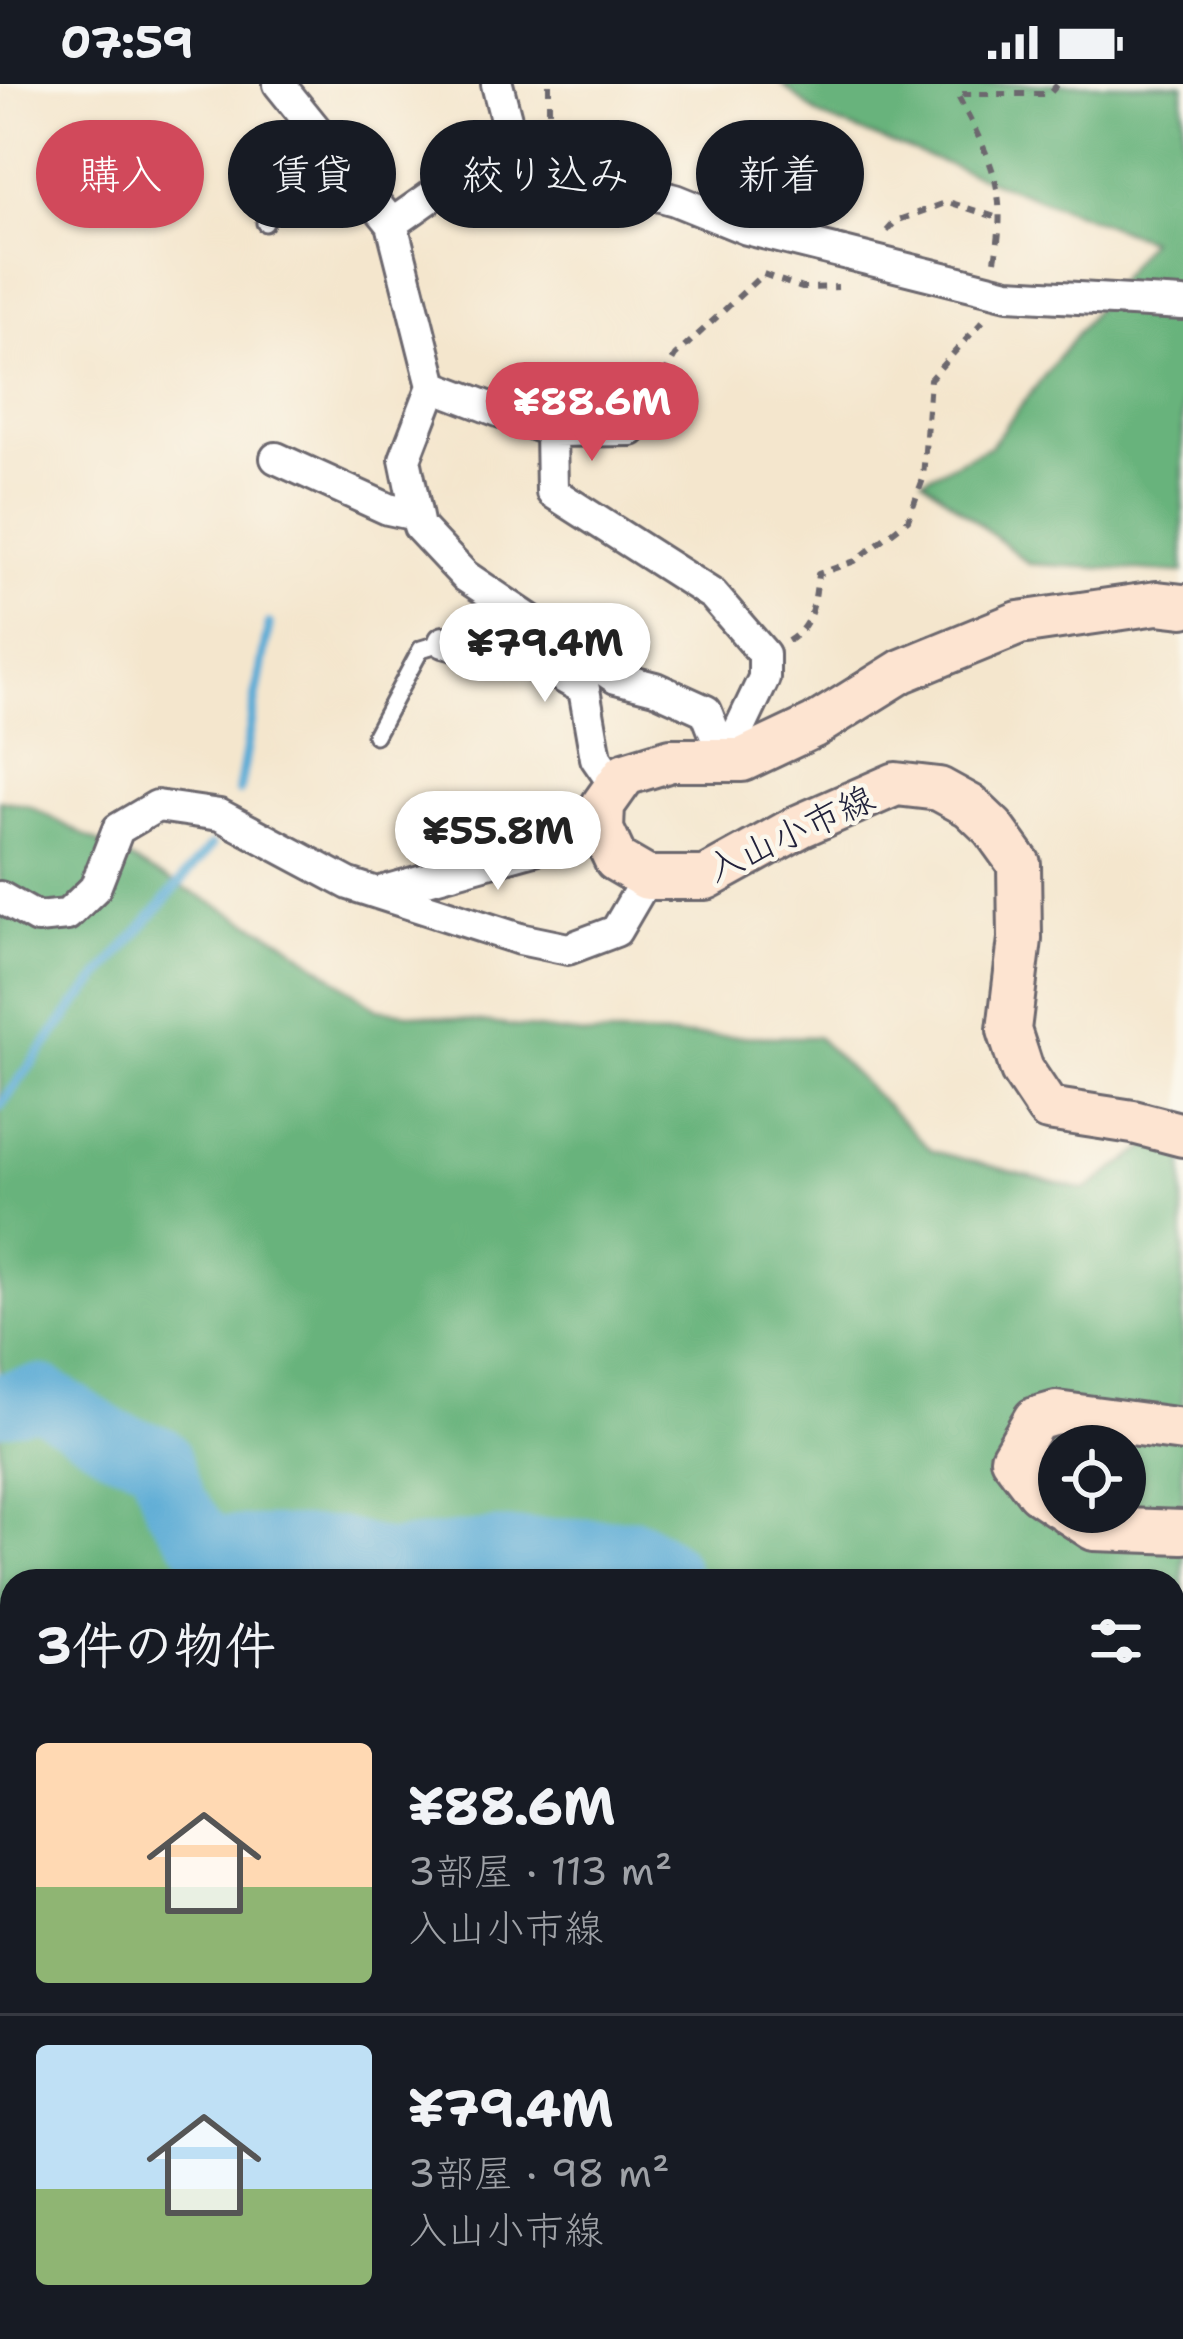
<!DOCTYPE html>
<html lang="ja">
<meta charset="utf-8">
<style>
:root{--surface:#171b24;--page:#242831;--text:#f1f3f6;--muted:#9ea1a6;--line:#363941;--accent:#d1495b}
body{margin:0;font-family:"Shantell Sans","Klee One",sans-serif;background:var(--page);color:var(--text);height:100vh;display:flex;flex-direction:column;font-size:45px;white-space:nowrap}
*{box-sizing:border-box;margin:0}
p{font-size:39px;color:var(--muted)}
.icon{flex:none;width:66px;height:66px;fill:none;stroke:currentColor;stroke-width:2;stroke-linecap:round;stroke-linejoin:round}
.map{position:relative;flex:1;overflow:hidden}
.sheet{position:absolute;left:0px;top:1485px;width:1185px;height:771px;display:flex;flex-direction:column;background:var(--surface);border-radius:36px 36px 0 0;box-shadow:0 3px 9px #0004}
.sheet>*{flex:none}
.banner{position:absolute;left:36px;top:36px;width:1113px;height:108px;display:flex;gap:24px}
.tools{position:absolute;left:1038px;top:1341px;display:grid;gap:24px}
.tools a{display:grid;place-items:center;width:108px;height:108px;border-radius:50%;background:var(--surface);box-shadow:0 3px 9px #0004;font-size:60px}
.price{position:absolute;translate:-50% -102px;padding:0 27px;border-radius:42px;background:#fff;color:#222;font-size:39px;line-height:78px;filter:drop-shadow(0 3px 6px #0008)}
.price::after{content:'';position:absolute;left:50%;top:72px;width:36px;height:27px;margin-left:-18px;background:inherit;clip-path:polygon(0 0,100% 0,50% 100%)}
.price.current{background:var(--accent);color:#fff}
ul{padding:0;list-style:none}
li{display:flex;align-items:center;gap:36px;height:300px;padding:0 36px}
li+li{border-top:3px solid var(--line)}
li span{display:grid;place-items:center;flex:none;width:336px;height:240px;border-radius:12px;color:#555}
li>.icon{margin-inline-start:auto}
span .icon{width:144px;height:144px;fill:#fffc;stroke-width:1}
li b{font-size:51px}
h2{display:flex;justify-content:space-between;align-items:center;height:144px;padding:0 36px;font-size:51px}
.pill{padding:0 42px;border-radius:54px;background:var(--surface);box-shadow:0 3px 9px #0004;font-size:42px;line-height:108px}
.pill.current{background:var(--accent);color:#fff}
.status{display:flex;justify-content:space-between;align-items:center;height:84px;padding:0 60px;background:var(--surface);direction:ltr}
.status svg{height:33px;fill:currentColor}
.map>svg:first-child{display:block}
</style>
<div class="status"><b>07:59</b><svg viewBox="0 0 49 12"><path d="M0 12V9h3v3zM5 12V6h3v6zM10 12V3h3v9zM15 12V0h3v12zM26 1h20v11H26zM47 4h2v5h-2z"/></svg></div>
<div class="map">
<svg width="1183" height="2255" viewBox="0 0 1183 2255">
<rect width="100%" height="100%" fill="#fbf7ec"/>
<filter id="ink" filterUnits="userSpaceOnUse"><feTurbulence type="fractalNoise" baseFrequency=".00833" numOctaves="2"/><feDisplacementMap in="SourceGraphic" scale="24" xChannelSelector="R" yChannelSelector="G"/><feConvolveMatrix kernelMatrix="1 2 1 2 8 2 1 2 1" color-interpolation-filters="sRGB"/></filter>
<filter id="wash" filterUnits="userSpaceOnUse"><feTurbulence type="fractalNoise" baseFrequency=".004" numOctaves="4" result="noise"/><feDisplacementMap in="SourceGraphic" scale="48" xChannelSelector="R" yChannelSelector="G"/><feGaussianBlur stdDeviation="2.7" result="paint"/><feColorMatrix in="noise" values="0 0 0 0 0 0 0 0 0 0 0 0 0 0 0 0 0 1.4 0 .05"/><feComposite in="paint" operator="in"/></filter>
<g filter="url(#wash)">
<rect width="100%" height="100%" fill="#f4e6cd"/>
<path fill="#68b37c" stroke="#456a5c" stroke-width="3" fill-rule="evenodd" d="M781,0H1183V489L1029,480L923,395L990,362L1149,156L821,33Z
M0,716L29,722L283,856L377,925L585,951L817,953L932,1067L1085,1106L1183,1038V2255H30L43,2244H1173V1497H12V1951L0,1946ZM1059,1362H1125V1428H1059Z"/>
<g fill="none" stroke-linecap="round" stroke-linejoin="round">
<path stroke="#5bacd5" stroke-width="10" d="M239,707L269,540
M0,1022L73,924L211,762"/>
<path stroke="#5bacd5" stroke-width="63" d="M0,1320L40,1312L115,1358L159,1373L175,1420L207,1463L335,1464L387,1478L497,1466H634L666,1486L669,1497
M1173,1840L1183,1848"/>
</g>
</g>
<g filter="url(#ink)">
<g fill="none" stroke-linecap="round" stroke-linejoin="round">
<g stroke="#6c676e" stroke-width="21">
<path id="lane" d="M265,139L278,104L329,66
M375,651L421,565L444,558"/>
</g>
<g stroke="#6c676e" stroke-width="36">
<path id="street" d="M279,0L392,140
M497,0L517,78
M433,302L551,347L552,408L713,511L764,570V594L725,676
M551,347L631,346
M276,374L388,425L416,431
M444,558L550,586L584,605L596,674L616,703
M725,676L706,627L655,604L616,594L465,492L419,443L405,375L433,302L392,140L456,95L504,78L542,80L675,116L747,145L1008,210L1183,220
M377,809L602,746
M0,813L37,834L67,831L95,804L118,745L157,722L220,731L349,800L520,855L568,865L616,847L647,794
M0,1924L12,1941
M0,2156L12,2147"/>
</g>
<g stroke="#6c676e" stroke-width="48">
<path id="secondary" d="M1183,522L1157,519L1019,539L902,587L814,642L742,676H671L625,690L603,721L602,746L616,776L647,794H706L800,742L896,700L939,705L970,722L993,744L1019,780L1020,855L1009,946L1022,986L1048,1025L1133,1038L1183,1051
M1059,1422L1038,1408L1012,1374L1035,1335L1056,1329L1183,1346
M1068,1428L1094,1445L1183,1448"/>
</g>
<path stroke="#6c676e" stroke-width="6" stroke-dasharray="9 9" stroke-linecap="butt" d="M549,0V32L571,53
M887,147L896,137L948,118L1001,135
M995,176C1009,102 989,74 957,10H1049L1058,0
M645,323L675,272L763,190L802,204L838,203
M788,557C813,542 815,517 818,490L855,477L908,436L923,395L930,295L983,237"/>
<use href="#lane" stroke="#fff" stroke-width="15"/>
<use href="#street" stroke="#fff" stroke-width="30"/>
<use href="#secondary" stroke="#fde4d1" stroke-width="42"/>
</g>
</g>
<g text-anchor="middle" stroke-width="9" stroke-linejoin="round" paint-order="stroke">
<g font-size="36" fill="#22223b" stroke="#fbf7ec">
<text transform="translate(790 749) rotate(-25)" y="13">入山小市線</text>
</g>
</g>
</svg>
<div class="tools">
<a><svg class="icon" aria-label="locate" viewBox="0 0 24 24"><circle cx="12" cy="12" r="6"/><path d="M12 2v4M12 18v4M2 12h4M18 12h4"/></svg></a>
</div>
<b class="price current" style="left:592px;top:380px">¥88.6M</b>
<b class="price" style="left:545px;top:621px">¥79.4M</b>
<b class="price" style="left:498px;top:809px">¥55.8M</b>
<div class="banner">
<a class="pill current">購入</a>
<a class="pill">賃貸</a>
<a class="pill">絞り込み</a>
<a class="pill">新着</a>
</div>
<section class="sheet">
<h2>3件の物件<svg class="icon" aria-label="filters" viewBox="0 0 24 24"><path d="M4 7h16M4 17h16"/><circle cx="9" cy="7" r="2"/><circle cx="15" cy="17" r="2"/></svg></h2>
<ul>
<li><span style="background:linear-gradient(#ffd9b3 60%,#8fb573 0)"><svg class="icon" aria-label="home" viewBox="0 0 24 24"><path d="M3 11l9-7 9 7M6 9v11h12V9"/></svg></span><div><b>¥88.6M</b><p>3部屋 · 113 m²</p><p>入山小市線</p></div></li>
<li><span style="background:linear-gradient(#bfe0f5 60%,#8fb573 0)"><svg class="icon" aria-label="home" viewBox="0 0 24 24"><path d="M3 11l9-7 9 7M6 9v11h12V9"/></svg></span><div><b>¥79.4M</b><p>3部屋 · 98 m²</p><p>入山小市線</p></div></li>
</ul>
</section>
</div>
